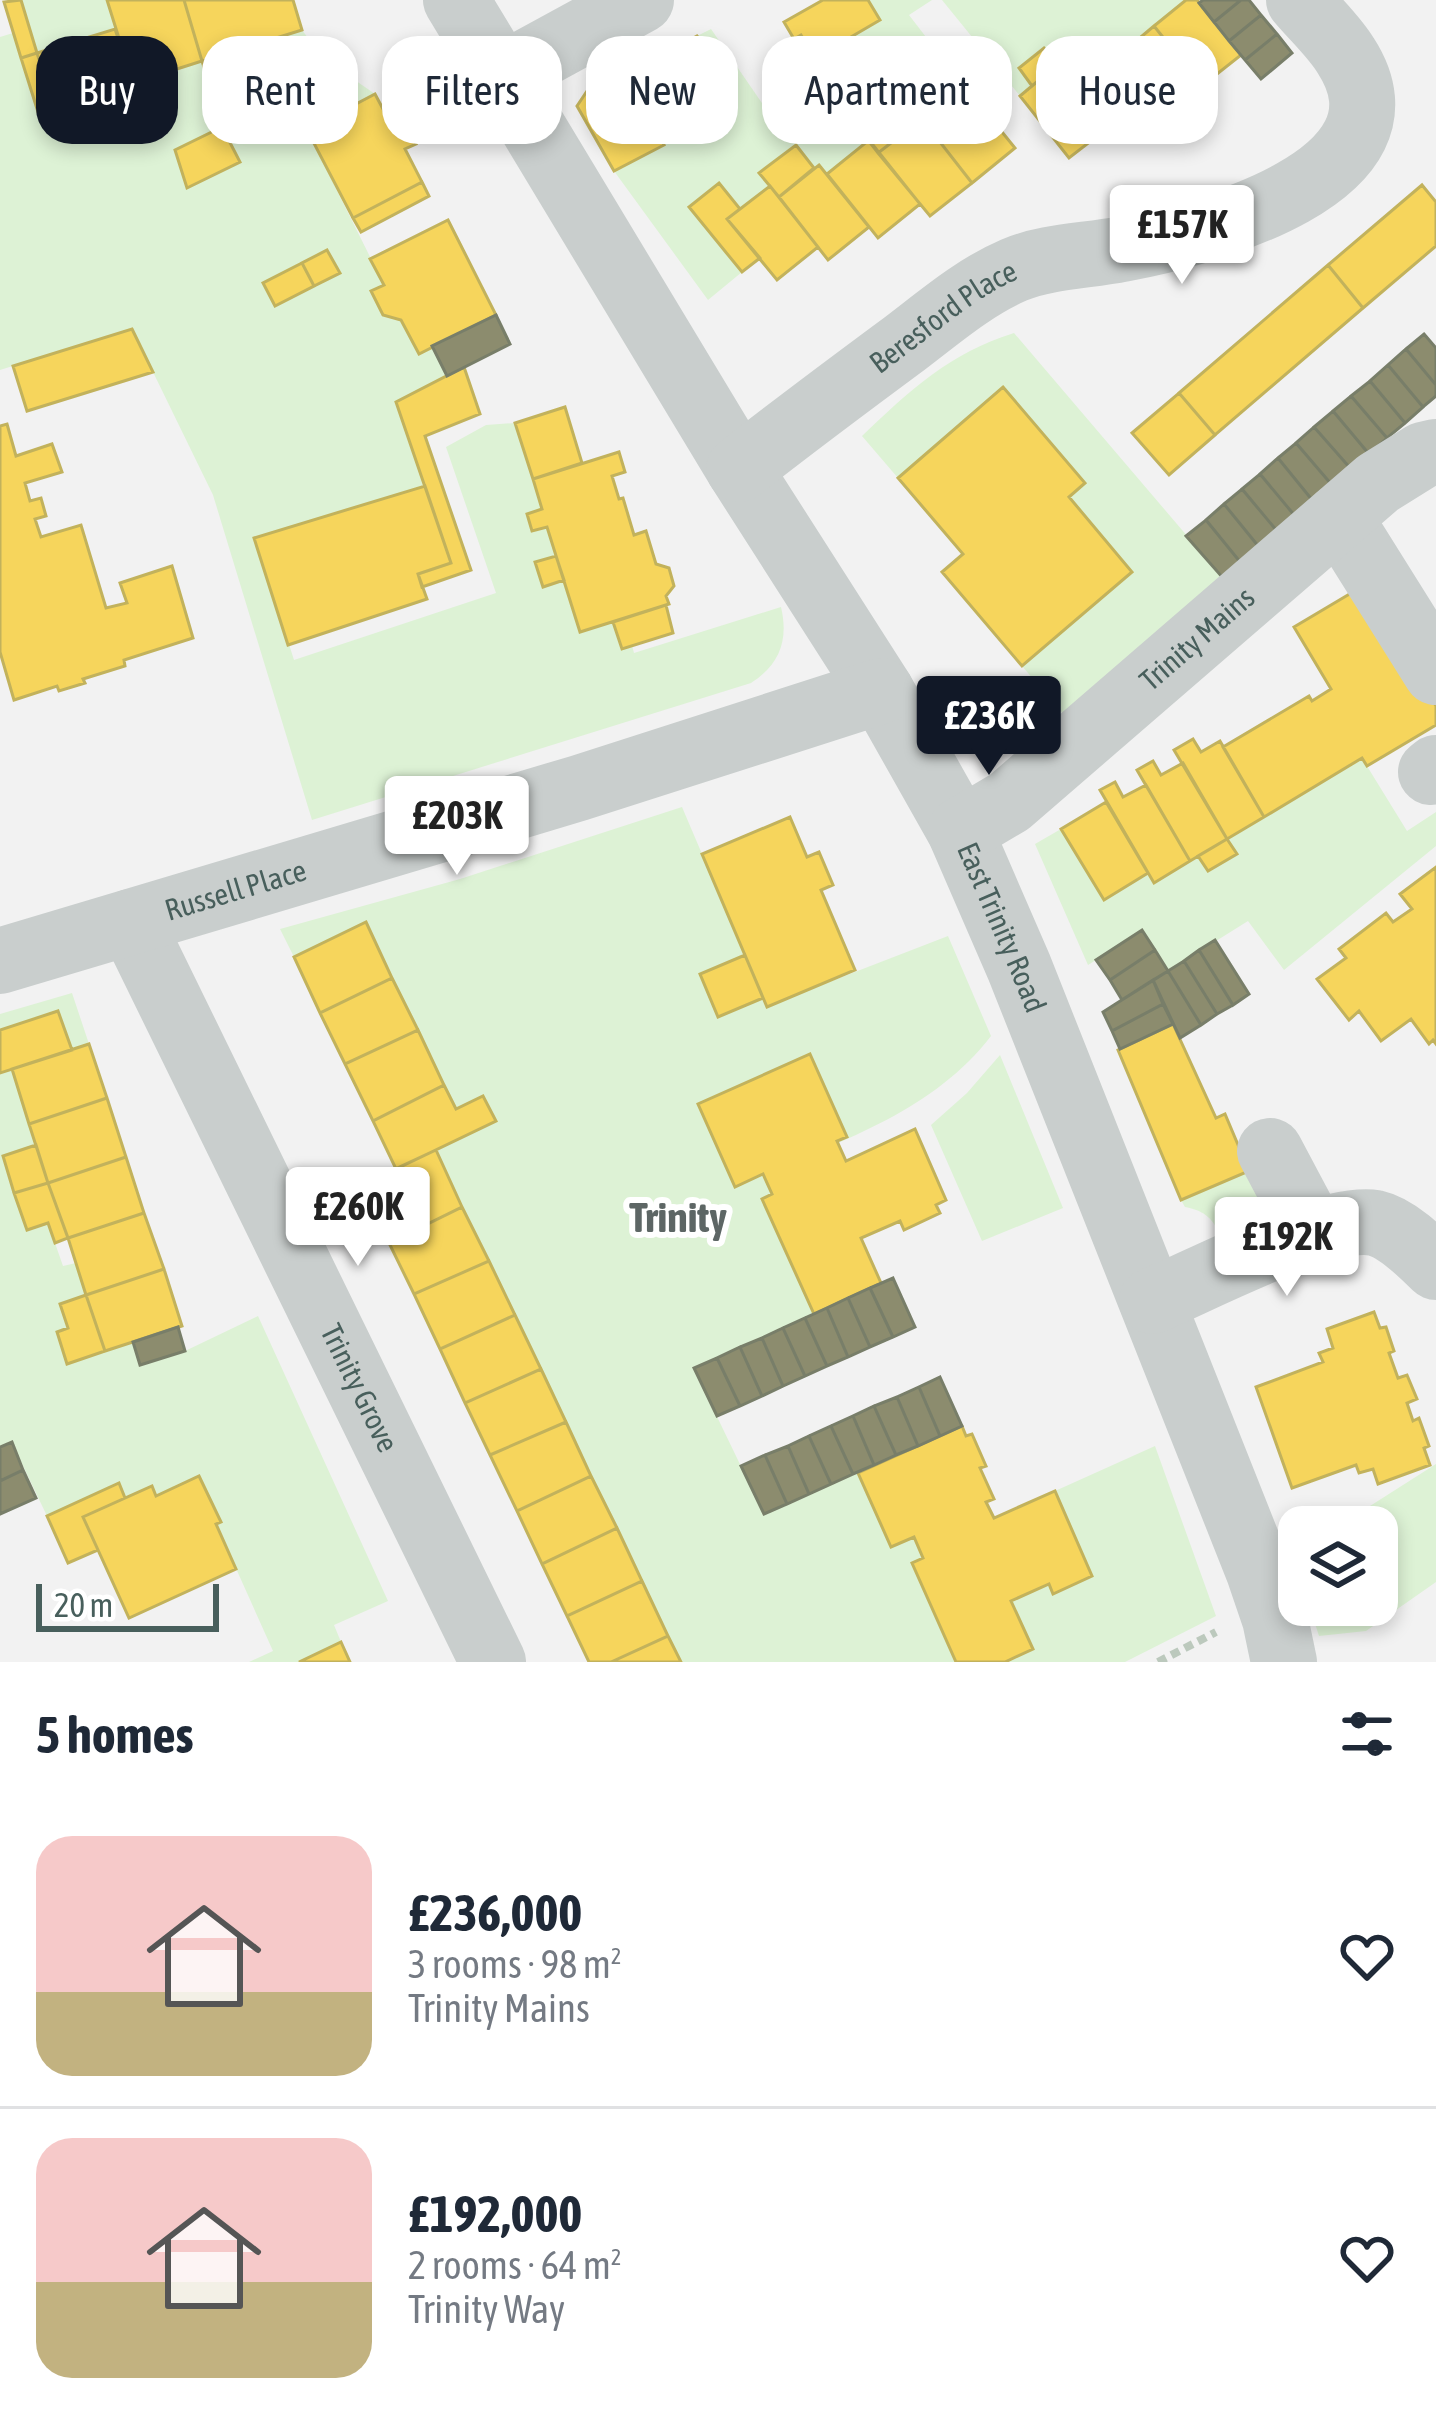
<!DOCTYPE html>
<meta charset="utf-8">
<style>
:root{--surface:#fff;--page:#f6f6f7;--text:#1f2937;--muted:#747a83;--line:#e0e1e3;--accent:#111827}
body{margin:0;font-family:"Asap Condensed",sans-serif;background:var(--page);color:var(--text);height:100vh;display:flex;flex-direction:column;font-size:45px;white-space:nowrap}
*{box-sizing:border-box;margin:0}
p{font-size:39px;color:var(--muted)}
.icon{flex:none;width:66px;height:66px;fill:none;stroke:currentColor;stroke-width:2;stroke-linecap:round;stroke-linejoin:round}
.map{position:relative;height:1662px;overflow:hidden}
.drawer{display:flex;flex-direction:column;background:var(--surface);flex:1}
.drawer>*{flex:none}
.hud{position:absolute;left:36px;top:36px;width:1365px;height:108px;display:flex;gap:24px}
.buttons{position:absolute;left:1278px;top:1506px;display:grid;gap:24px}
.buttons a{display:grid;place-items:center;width:120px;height:120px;border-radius:24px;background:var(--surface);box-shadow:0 6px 18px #0003;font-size:60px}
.scale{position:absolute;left:36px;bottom:30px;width:183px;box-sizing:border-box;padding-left:12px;border:6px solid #485f5c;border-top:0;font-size:33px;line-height:42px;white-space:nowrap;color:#485f5c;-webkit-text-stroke:9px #fff;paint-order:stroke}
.price{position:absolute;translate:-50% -102px;padding:0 27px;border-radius:12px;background:#fff;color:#222;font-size:39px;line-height:78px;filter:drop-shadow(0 3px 6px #0008)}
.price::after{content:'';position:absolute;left:50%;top:72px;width:36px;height:27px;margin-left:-18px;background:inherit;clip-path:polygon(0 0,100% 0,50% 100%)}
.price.active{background:var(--accent);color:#fff}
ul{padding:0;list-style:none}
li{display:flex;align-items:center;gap:36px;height:300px;padding:0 36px}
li+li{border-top:3px solid var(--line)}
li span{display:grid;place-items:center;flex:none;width:336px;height:240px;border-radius:36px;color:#555}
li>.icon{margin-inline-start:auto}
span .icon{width:144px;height:144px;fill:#fffc;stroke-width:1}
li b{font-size:51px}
h2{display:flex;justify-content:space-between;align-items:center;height:144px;padding:0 36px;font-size:51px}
.pill{padding:0 42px;border-radius:36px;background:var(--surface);box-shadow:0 6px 18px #0003;font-size:42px;line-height:108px}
.pill.active{background:var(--accent);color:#fff}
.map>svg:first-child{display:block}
</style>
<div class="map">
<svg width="1436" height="1662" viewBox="0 0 1436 1662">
<rect width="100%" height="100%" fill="#f2f2f2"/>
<path fill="#ddf2d5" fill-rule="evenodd" d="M21,0H107L115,29L37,53Z
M868,0H932L909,15L946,63L862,131L869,140L827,174L819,165L814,168L795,145L760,173L770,186L740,209L690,208L742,272L708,300L614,171L663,145L646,114L697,89L702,96L697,36L711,29L764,106L821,70L815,58L880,21Z
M942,0H1186L1116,58L1104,45L1067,76L1044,48L1019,68L1032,86L1020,96Z
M302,30L323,58L375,94L307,130L384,285L371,291L383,315L401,320L418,353L432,346L447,376L396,402L425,486L255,538L294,660L496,593L446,447L486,425L515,423L542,509L527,514L533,531L547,527L556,556L536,562L544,586L564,580L613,622L621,648L632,646L634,653L781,607C789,641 779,665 751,683L312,820L213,495L132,329L0,370V37L13,33L38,111L202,61L211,86L255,71L247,47ZM327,250L339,273L275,306L264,282Z
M1014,333L1223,578L1063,714L1022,666L1132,571L1069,497L1003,388L898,478L862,436C910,390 950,353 1014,333Z
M1362,758L1407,831L1436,812V846L1284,970L1248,921L1168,971L1142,931L1088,965L1035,844L1061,829L1104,899L1148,873L1154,882L1198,856L1208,871L1236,854L1227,839Z
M682,807L745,955L701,974L718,1017L763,999L767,1006L948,936L991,1036C929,1117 826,1146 735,1186L763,1174L772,1194L762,1199L814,1314L694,1369L764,1514L858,1473L891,1547L914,1537L923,1558L912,1564L956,1662H681L436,1150L495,1121L484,1097L456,1109L366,923L294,957L280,929L460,879Z
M72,993L89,1044L72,1050L58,1011L0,1030V1014Z
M1000,1055L1063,1208L982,1241L931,1125L967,1093Z
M12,1069L36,1145L3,1156L27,1229L48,1223L63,1266L76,1263L86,1295L60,1304L68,1328L67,1363L133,1342L141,1365L185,1351L258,1316L388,1601L334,1625L341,1642L299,1662H249L273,1651L216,1524L220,1521L199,1477L156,1496L125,1498L118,1484L47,1516L12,1443L0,1447V1073Z
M1249,1171L1270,1217L1222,1238C1213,1219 1206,1211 1185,1207L1181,1200Z
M1155,1446L1216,1616L1125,1662H1005L1033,1649L1011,1601L1049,1584L1053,1593L1092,1576L1055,1491Z
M1436,1464V1582L1366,1631L1319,1636L1309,1605H1377V1527H1337Z"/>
<path fill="#f6d55c" stroke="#c2b25c" stroke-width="3" d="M21,0L37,53L21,58L4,2Z
M107,0H184L202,61L133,83Z
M184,0H293L302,30L202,61Z
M823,0H868L880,20L815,58L801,35L794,39L784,22Z
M1186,0H1197L1241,55L1202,86L1154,26Z
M1154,26L1202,86L1164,118L1116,58Z
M115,29L133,83L54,106L37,53Z
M697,36L733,79L702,97L697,89L646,114L625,78Z
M1105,45L1155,106L1118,137L1067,76Z
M247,47L256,71L210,86L202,61Z
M1044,48L1058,64L1032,86L1019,68Z
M37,53L54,106L38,112L21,58Z
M946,63L964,85L922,119L904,97Z
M1058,64L1109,127L1069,158L1020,96Z
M605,75L611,86L625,78L664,145L614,171L577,106L593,82Z
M964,85L1015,148L972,183L922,119Z
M375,94L392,126L403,119L409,130L416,144L405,149L422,182L353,218L307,130Z
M904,97L922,119L878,153L861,131Z
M922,119L972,183L930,216L878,153Z
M222,127L240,162L187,188L175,150Z
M869,140L920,204L878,238L827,174Z
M796,145L814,168L779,197L759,173Z
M819,165L869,227L828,260L779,197Z
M422,182L429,196L361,232L353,218Z
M719,183L740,209L727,219L760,258L742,272L689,207Z
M1422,185L1436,202V246L1363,308L1328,265Z
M770,186L818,247L777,280L727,219Z
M448,220L496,315L419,354L401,320L383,315L371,291L384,285L370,259Z
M327,250L340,273L314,286L302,263Z
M302,263L314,286L275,306L263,283Z
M1328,265L1363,308L1215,435L1179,393Z
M132,329L153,372L27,411L13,366Z
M464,367L480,414L425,436L471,570L422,587L418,574L451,563L396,402Z
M1003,387L1085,483L1069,497L1132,572L1022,666L942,572L963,554L898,478Z
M1179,393L1215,435L1169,475L1132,433Z
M565,407L582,463L533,479L515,423Z
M7,424L16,456L52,444L62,472L25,483L30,501L41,498L46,516L35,519L41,537L81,525L106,608L127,603L120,583L172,566L193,638L124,660L125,666L83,679L85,683L59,691L57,686L14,700L0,652V426Z
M619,452L625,472L612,476L619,499L623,498L634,535L646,531L656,564L669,568L674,586L666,596L669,604L580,632L547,527L532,531L527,514L542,509L533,479Z
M425,486L451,563L418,574L427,599L288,645L254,538Z
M556,556L564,580L543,587L535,562Z
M1363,586L1436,706V725L1367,766L1362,758L1264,817L1223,747L1309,696L1312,701L1331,689L1294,627Z
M666,605L673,633L622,649L613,622Z
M1193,739L1201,752L1220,741L1264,817L1227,839L1174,750Z
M1153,761L1161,775L1183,763L1227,839L1190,861L1137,770Z
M1115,782L1123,797L1146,785L1190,861L1154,883L1100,790Z
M1106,802L1148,873L1104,900L1061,829Z
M790,817L807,857L819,852L833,885L821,890L855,970L767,1007L702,854Z
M1227,839L1237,854L1208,871L1198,856Z
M1436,867V1044L1433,1040L1429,1044L1411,1019L1381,1041L1359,1011L1349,1020L1317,979L1346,958L1339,949L1386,913L1393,922L1412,909L1400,894Z
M366,922L392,978L320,1013L294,957Z
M745,955L763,998L718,1017L700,974Z
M392,978L418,1030L345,1064L320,1013Z
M58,1011L72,1050L0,1073V1030Z
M1173,1024L1216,1118L1225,1114L1249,1171L1181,1200L1118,1050Z
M418,1030L444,1085L373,1121L345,1064Z
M89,1044L107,1098L29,1124L12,1069Z
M810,1054L847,1137L837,1141L846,1161L915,1129L946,1200L936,1205L940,1213L904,1230L900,1221L861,1238L881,1283L814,1314L762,1199L772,1194L763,1174L735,1187L698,1104Z
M444,1085L456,1109L483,1096L496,1121L396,1169L373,1121Z
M107,1098L126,1157L48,1183L29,1124Z
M36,1145L48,1183L14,1193L3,1156Z
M436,1150L462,1207L389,1243L361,1185Z
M126,1157L144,1213L68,1238L48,1183Z
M48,1183L68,1238L55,1243L48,1223L27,1230L14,1193Z
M462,1207L489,1261L414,1294L389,1243Z
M144,1213L164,1269L86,1295L68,1238Z
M489,1261L515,1315L440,1349L414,1294Z
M164,1269L182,1326L105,1351L86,1295Z
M86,1295L105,1351L67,1364L57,1332L68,1328L60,1304Z
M1374,1312L1380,1328L1386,1327L1394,1351L1389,1353L1398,1378L1407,1375L1417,1399L1407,1403L1413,1421L1419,1418L1429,1446L1424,1448L1430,1465L1378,1484L1373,1469L1359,1473L1356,1465L1292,1488L1256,1387L1323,1362L1319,1353L1333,1348L1327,1329Z
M515,1315L541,1369L465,1403L440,1349Z
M541,1369L566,1422L490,1455L465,1403Z
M566,1422L591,1476L517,1511L490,1455Z
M962,1426L966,1436L972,1434L986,1466L980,1468L994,1499L986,1502L994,1518L1055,1491L1092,1576L1053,1594L1049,1584L1011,1601L1033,1649L1005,1662H956L912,1563L923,1558L914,1537L891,1547L858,1473Z
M199,1476L221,1522L216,1524L236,1569L129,1618L83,1517L152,1486L156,1496Z
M591,1476L617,1528L542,1564L517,1511Z
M119,1483L125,1498L83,1517L98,1550L68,1563L47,1516Z
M617,1528L642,1581L567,1616L542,1564Z
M642,1581L668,1636L611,1662H589L567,1616Z
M668,1636L681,1662H611Z
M341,1642L350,1662H299Z"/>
<path fill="#8c8c6e" stroke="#787e69" stroke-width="3" d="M1203,0H1241L1214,22L1199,3Z
M1241,0H1249L1261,15L1229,41L1214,22Z
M1261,15L1277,34L1245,60L1229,41Z
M1277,34L1292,53L1261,79L1245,60Z
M496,315L510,344L447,376L432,346Z
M1424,334L1436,348V385L1406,349Z
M1406,349L1436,385V396L1423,407L1388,365Z
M1388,365L1423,407L1405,423L1370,381Z
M1370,381L1405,423L1387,438L1351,396Z
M1351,396L1387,438L1369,454L1333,411Z
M1333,411L1369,454L1351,469L1314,427Z
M1314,427L1351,469L1332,485L1296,443Z
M1296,443L1332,485L1313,501L1278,458Z
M1278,458L1313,501L1295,516L1260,474Z
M1260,474L1295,516L1277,531L1242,489Z
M1242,489L1277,531L1259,547L1224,504Z
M1224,504L1259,547L1241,563L1206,520Z
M1206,520L1241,563L1223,578L1186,536Z
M1142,930L1155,950L1110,980L1096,960Z
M1215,940L1249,994L1233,1005L1199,950Z
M1155,950L1168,971L1122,1000L1110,980Z
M1199,950L1233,1005L1217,1014L1184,961Z
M1184,961L1217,1014L1201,1025L1168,971Z
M1168,971L1201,1025L1180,1038L1153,980Z
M1153,980L1163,1004L1112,1031L1103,1012Z
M1163,1004L1173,1024L1120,1049L1112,1031Z
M893,1278L915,1327L893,1337L870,1288Z
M870,1288L893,1337L870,1347L848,1298Z
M848,1298L870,1347L848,1357L827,1308Z
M827,1308L848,1357L827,1366L805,1318Z
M805,1318L827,1366L805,1376L783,1328Z
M178,1327L185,1351L140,1365L133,1342Z
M783,1328L805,1376L783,1386L762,1338Z
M762,1338L783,1386L762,1396L740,1347Z
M740,1347L762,1396L740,1406L717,1358Z
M717,1358L740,1406L717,1416L694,1368Z
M940,1377L962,1426L940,1436L919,1387Z
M919,1387L940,1436L918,1446L897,1397Z
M897,1397L918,1446L896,1455L874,1406Z
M874,1406L896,1455L874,1465L853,1416Z
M853,1416L874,1465L853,1474L831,1426Z
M831,1426L853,1474L831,1484L809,1436Z
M809,1436L831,1484L809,1494L788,1446Z
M12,1442L23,1470L0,1481V1447Z
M788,1446L809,1494L787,1504L765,1455Z
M765,1455L787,1504L764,1514L741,1466Z
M23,1470L36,1498L0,1514V1481Z"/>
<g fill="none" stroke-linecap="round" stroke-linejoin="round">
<path stroke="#bcc9bd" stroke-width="8" stroke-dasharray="9 6" stroke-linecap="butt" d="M1158,1662L1216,1632"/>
<g stroke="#c9cecd" stroke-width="66">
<path id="s1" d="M456,0L739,469L881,691L960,831L1019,967L1259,1572L1275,1619L1284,1662"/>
<path d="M500,77L641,0"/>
<path id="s2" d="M739,469C792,427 846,387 900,347C936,320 972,288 1014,270C1047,256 1088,256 1122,249C1200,235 1424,177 1346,56C1334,36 1314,18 1299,0"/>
<path d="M1339,517L1436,672"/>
<path d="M1431,772L1436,768"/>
<path id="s3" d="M960,831L1009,802L1378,483L1423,455L1436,452"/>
<path id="s4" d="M131,922L493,1662"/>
<path id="s5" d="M0,961L579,788L881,691"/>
<path d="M1270,1151L1313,1232"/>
<path d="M1152,1301C1202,1280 1326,1214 1375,1223C1397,1228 1420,1251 1436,1267"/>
</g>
</g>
<g text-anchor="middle" stroke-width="12" stroke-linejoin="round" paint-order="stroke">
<g font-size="30" fill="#485f5c" stroke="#fff">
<text dy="10" stroke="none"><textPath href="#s2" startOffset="255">Beresford Place</textPath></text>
<text dy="10" stroke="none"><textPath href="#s3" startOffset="306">Trinity Mains</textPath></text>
<text dy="10" stroke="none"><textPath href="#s5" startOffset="246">Russell Place</textPath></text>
<text dy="10" stroke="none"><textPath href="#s1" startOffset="1077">East Trinity Road</textPath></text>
<text dy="10" stroke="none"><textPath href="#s4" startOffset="519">Trinity Grove</textPath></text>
</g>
<g font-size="42" font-weight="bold" fill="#5d6665" stroke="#fff">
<text x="678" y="1232">Trinity</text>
</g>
</g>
</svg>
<div class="buttons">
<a><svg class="icon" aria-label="layers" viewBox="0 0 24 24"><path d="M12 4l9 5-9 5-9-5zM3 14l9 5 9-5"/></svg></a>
</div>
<div class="scale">20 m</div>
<b class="price" style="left:1182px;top:287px">£157K</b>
<b class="price active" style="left:989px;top:778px">£236K</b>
<b class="price" style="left:457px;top:878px">£203K</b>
<b class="price" style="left:358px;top:1269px">£260K</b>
<b class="price" style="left:1287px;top:1299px">£192K</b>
<div class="hud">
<a class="pill active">Buy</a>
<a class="pill">Rent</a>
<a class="pill">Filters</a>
<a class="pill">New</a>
<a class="pill">Apartment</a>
<a class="pill">House</a>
</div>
</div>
<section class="drawer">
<h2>5 homes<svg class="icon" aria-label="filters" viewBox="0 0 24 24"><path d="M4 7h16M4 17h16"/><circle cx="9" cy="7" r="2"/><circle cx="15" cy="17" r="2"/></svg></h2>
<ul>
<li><span style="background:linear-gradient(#f6c9c9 65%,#c2b280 0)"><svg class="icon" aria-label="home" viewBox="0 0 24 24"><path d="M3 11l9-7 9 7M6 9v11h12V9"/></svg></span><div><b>£236,000</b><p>3 rooms · 98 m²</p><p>Trinity Mains</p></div><svg class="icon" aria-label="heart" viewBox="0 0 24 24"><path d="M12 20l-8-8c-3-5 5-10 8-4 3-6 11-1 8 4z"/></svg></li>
<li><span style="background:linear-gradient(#f6c9c9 60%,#c2b280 0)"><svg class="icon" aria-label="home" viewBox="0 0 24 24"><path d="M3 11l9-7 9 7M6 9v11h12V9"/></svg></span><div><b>£192,000</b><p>2 rooms · 64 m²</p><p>Trinity Way</p></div><svg class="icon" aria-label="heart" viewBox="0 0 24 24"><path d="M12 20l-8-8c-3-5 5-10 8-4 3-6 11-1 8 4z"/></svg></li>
</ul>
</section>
